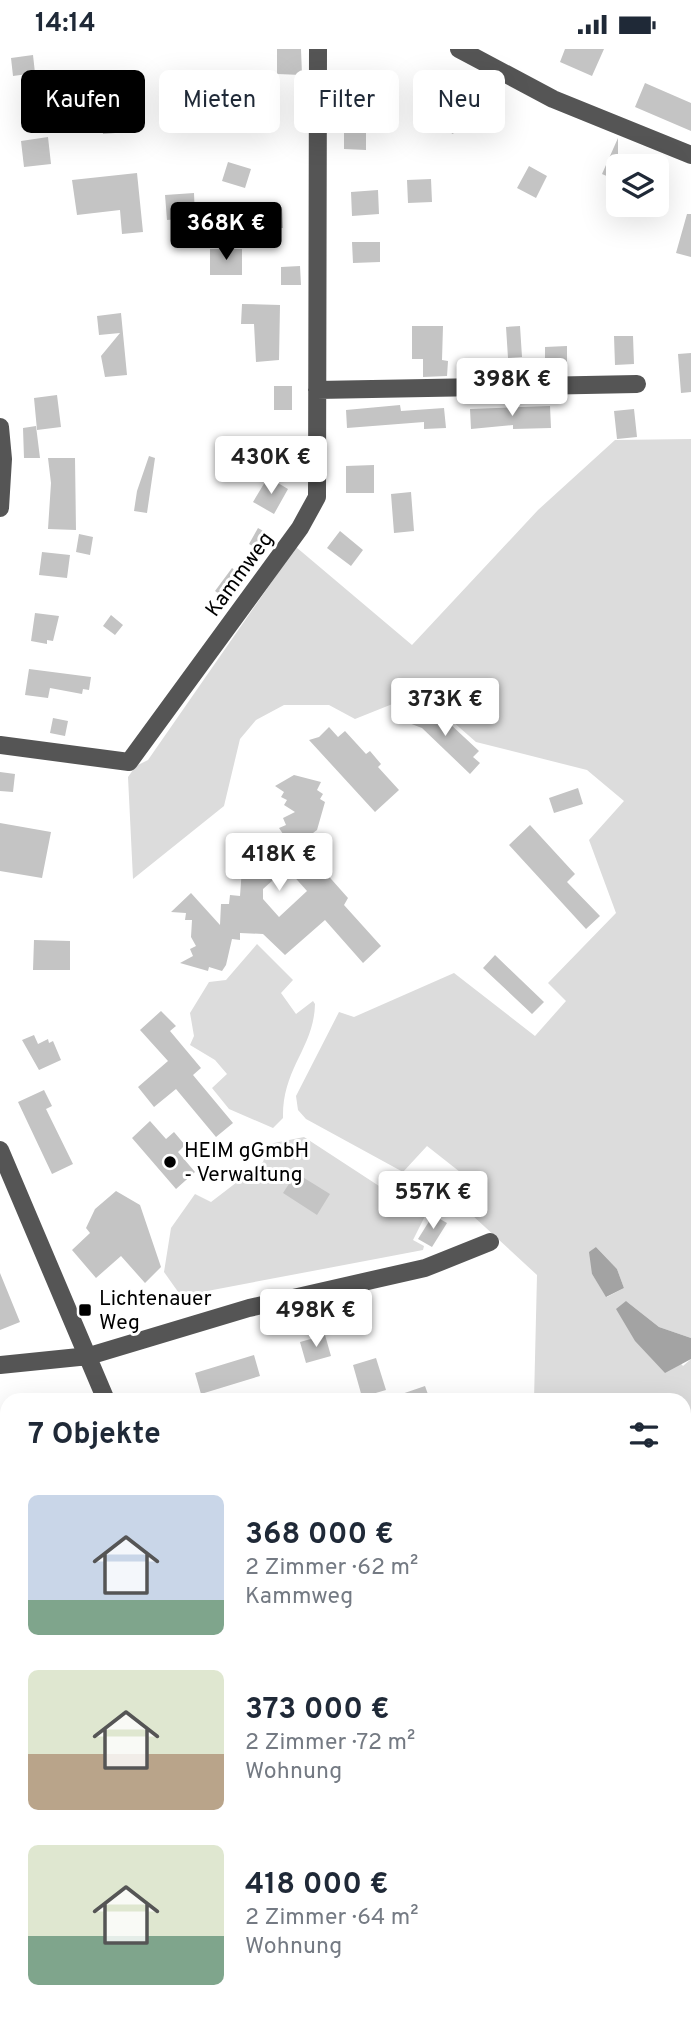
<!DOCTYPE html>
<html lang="de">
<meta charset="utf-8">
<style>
:root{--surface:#fff;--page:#f2f2f3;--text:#1f2937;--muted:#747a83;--accent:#000}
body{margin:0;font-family:Overpass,sans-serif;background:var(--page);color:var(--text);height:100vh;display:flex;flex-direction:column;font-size:26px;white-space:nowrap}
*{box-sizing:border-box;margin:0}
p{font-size:23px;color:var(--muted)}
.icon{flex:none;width:38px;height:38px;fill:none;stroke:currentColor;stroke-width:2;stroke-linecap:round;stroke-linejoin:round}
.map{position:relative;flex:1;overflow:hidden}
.drawer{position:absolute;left:0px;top:1344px;width:691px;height:625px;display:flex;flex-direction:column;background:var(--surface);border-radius:21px 21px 0 0;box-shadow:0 7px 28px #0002}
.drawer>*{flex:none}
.hud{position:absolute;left:21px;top:21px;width:649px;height:63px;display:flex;gap:14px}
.buttons{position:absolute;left:606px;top:105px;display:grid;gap:14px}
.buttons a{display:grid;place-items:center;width:63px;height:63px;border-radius:10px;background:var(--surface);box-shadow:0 7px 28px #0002;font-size:35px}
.price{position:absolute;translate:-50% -60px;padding:0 16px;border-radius:7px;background:#fff;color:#222;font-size:23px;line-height:46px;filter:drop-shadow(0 2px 4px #0008)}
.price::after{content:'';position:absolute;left:50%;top:42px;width:21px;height:16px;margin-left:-10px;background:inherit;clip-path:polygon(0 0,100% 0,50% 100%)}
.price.selected{background:var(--accent);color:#fff}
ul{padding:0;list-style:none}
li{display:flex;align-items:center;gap:21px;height:175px;padding:0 28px}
li span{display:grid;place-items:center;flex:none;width:196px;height:140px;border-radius:10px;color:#555}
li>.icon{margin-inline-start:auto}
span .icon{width:84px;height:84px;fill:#fffc;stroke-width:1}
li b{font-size:30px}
h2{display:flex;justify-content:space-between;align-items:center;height:84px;padding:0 28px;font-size:30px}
.tag{padding:0 24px;border-radius:10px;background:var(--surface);box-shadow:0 7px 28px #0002;font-size:24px;line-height:63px}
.tag.selected{background:var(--accent);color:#fff}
.status{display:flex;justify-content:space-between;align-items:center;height:49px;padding:0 35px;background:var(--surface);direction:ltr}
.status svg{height:19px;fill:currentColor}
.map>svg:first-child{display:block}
</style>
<div class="status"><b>14:14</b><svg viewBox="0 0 49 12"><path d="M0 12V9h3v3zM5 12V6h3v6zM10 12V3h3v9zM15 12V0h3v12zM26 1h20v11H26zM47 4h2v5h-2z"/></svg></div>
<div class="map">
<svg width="691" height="1968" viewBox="0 0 691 1968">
<rect width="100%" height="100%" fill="#fff"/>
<path fill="#dcdcdc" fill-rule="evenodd" d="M691,390V1289L659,1278L626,1252L683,1317L691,1310V1958L684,1949V1351H534L537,1226L460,1155L474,1134L427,1097L403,1123L306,1070L298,1061L296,1047L339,963L354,968L454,924L535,987L566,952L548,934L616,864L589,791L624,752L587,721L476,693L420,644L355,670L329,656H284L256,671L240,690L224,757L133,830L128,728L136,717L148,711L296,498L412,596L538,461L615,391ZM596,1198L617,1220L624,1239L607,1248L592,1225Z
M257,895L293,931L281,944L296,965L313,952L315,955C314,999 282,1019 283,1069L273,1079L229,1060L212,1039L227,1025L215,1011L190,996L194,987L190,964L209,933L226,931Z
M304,1088L425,1167L413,1191L424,1197L423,1201L181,1247L164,1223L171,1179L195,1145L211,1153L263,1113L269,1095Z"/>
<path fill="#a3a3a3" d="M596,1198L617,1220L624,1239L606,1248L592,1225L589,1203Z
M626,1252L659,1278L691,1289V1310L665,1324L635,1292L616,1260Z"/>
<path fill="#c4c4c4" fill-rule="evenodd" d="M277,0H301L302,26L277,25Z
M565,0H604L592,27L560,13Z
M33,6L35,24L13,27L11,9Z
M645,34L691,54V82L635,58Z
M375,46H393V71H375Z
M448,53L466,64L453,85L435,75Z
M274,54L273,81L246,82V55Z
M125,57L128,83L103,85L100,60Z
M344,84H366V101L344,100Z
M48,88L51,115L24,118L21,92Z
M618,89V132L602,125Z
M228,113L251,120L245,139L222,132Z
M529,117L547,127L536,149L517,139Z
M137,124L143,183L122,185L120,161L77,166L72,131Z
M431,130L432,153L408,154L407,131Z
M378,141L379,165L352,167L351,143Z
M194,144L195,169L167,171L165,146Z
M260,158H282L283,179H260Z
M687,165H691V208L676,204Z
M352,193H380V213L353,214Z
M210,200H242V226H210Z
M300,217L301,236H281V218Z
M242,255L280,256L279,311L256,313L254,275H241Z
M121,264L127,326L105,328L101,307L120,284L99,286L97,267Z
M412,277H443L442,311L448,312L447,327L423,328V310H412Z
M520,277L522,308L508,309L506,278Z
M614,287H633L634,315L615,316Z
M567,297V325H545V298Z
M691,304V343L681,344L678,305Z
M274,337H292V361H274Z
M57,346L61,378L37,381L34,349Z
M400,356L401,362L444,359L446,379L424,380V373L347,379L346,361Z
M550,357L551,379L513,380V376L471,380L470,360Z
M634,360L637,388L617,390L614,362Z
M36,377L40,409H24L23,379Z
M149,407L155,409L147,464L134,462L137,442Z
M48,409H75L76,481L48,480L51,434Z
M374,416V444H346V417Z
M268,428L288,440L274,465L253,453Z
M411,443L414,482L394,484L391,445Z
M258,479L272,487L263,503L249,495Z
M340,482L363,501L351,517L327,499Z
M79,485L93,488L90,506L76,503Z
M42,503L70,506L67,529L39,526Z
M232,519L244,528L227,551L215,542Z
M35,564L59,567L53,592L47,591V595L31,592Z
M111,566L123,576L115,586L103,577Z
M29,620L91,628L89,641L83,640L82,645L50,639L48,649L25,646Z
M406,658L449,674L479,702L473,708L480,714L470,725L422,679L401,671Z
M53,669L68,672L65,687L50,684Z
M329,678L338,688L345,682L366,705L370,702L381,715L378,718L399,741L375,763L309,691L319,688Z
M0,723L15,725L13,743L0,742Z
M294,726L321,733L317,741L323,745L320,750L325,753L317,781L313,784L317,791L310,795L314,801L308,804L348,849L344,856L381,897L363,914L325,871L285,906L263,885L240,884V891L232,890L226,916L222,922L209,918L208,922L180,914L193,907L190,900L196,897L191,888L192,871H185L186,864L171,863L191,844L220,876L221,855H229L230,846L240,847L242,819L239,816L251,805L273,807L283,785L279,779L286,776L283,769L295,763L284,756L287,751L281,748L284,743L275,737ZM282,823L286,827L290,823L307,842L279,868L263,850V840Z
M578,739L583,755L554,764L549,749Z
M0,774L51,783L42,829L0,822Z
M530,776L575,825L567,833L600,867L586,880L509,796Z
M34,891L70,892V921H33Z
M495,906L544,953L532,965L483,919Z
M161,962L176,977L170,982L201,1019L193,1026L233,1074L216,1088L176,1040L154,1058L138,1038L168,1012L140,981Z
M34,986L38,995L48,990L49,994L53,992L61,1011L39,1021L22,991Z
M44,1041L52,1057L46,1060L73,1115L52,1125L18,1053Z
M150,1072L166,1090L174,1083L185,1096L178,1103L195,1123L176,1140L132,1089Z
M296,1124L330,1145L317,1166L283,1144Z
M116,1142L140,1156L161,1218L145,1234L121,1207L96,1229L72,1201L90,1184L86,1179L95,1160Z
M433,1166L447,1174L432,1198L418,1190Z
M0,1224L20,1273L0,1281Z
M325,1286L331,1307L306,1314L300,1293Z
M254,1306L260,1327L201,1345L195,1324Z
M376,1309L386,1341L362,1348L353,1316Z
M425,1337L430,1351H390V1349Z"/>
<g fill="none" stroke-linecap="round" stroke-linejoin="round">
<path stroke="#555" stroke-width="18" d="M459,0L553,50L691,106
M317,341L637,335
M0,378L3,410L0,459
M0,696L129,713L300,479L317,448L318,0
M0,1101L106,1351
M0,1316L89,1307L249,1259L425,1219L490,1193
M0,1910L7,1912
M317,1962V1968"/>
</g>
<g fill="#000" stroke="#fff" stroke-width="2.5">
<circle cx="170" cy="1113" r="7"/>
<rect x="78" y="1254" width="14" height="14" rx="3.5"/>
</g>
<g text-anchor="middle" stroke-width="6" stroke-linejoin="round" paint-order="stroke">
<g font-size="21" fill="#000" stroke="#fff">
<text transform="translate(239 525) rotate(-54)" y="7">Kammweg</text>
</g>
<g font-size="21" fill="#000" stroke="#fff" text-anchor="start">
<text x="184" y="1108">HEIM gGmbH<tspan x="184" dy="24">- Verwaltung</tspan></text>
<text x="99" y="1256">Lichtenauer<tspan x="99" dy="24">Weg</tspan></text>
</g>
</g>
</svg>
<div class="buttons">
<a><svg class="icon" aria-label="layers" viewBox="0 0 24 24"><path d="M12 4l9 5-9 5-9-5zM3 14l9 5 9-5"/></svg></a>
</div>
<b class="price selected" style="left:226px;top:213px">368K €</b>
<b class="price" style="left:512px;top:369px">398K €</b>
<b class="price" style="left:271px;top:447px">430K €</b>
<b class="price" style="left:445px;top:689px">373K €</b>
<b class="price" style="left:279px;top:844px">418K €</b>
<b class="price" style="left:433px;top:1182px">557K €</b>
<b class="price" style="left:316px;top:1300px">498K €</b>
<div class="hud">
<a class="tag selected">Kaufen</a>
<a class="tag">Mieten</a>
<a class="tag">Filter</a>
<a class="tag">Neu</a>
</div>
<section class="drawer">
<h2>7 Objekte<svg class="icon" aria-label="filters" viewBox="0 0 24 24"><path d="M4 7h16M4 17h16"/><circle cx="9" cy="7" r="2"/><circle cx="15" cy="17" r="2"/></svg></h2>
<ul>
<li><span style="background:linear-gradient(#c9d6e8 75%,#7fa58c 0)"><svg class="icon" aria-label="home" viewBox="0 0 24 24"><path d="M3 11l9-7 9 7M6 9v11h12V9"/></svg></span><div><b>368 000 €</b><p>2 Zimmer · 62 m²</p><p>Kammweg</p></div></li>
<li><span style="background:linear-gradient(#dfe7d0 60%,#b9a48a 0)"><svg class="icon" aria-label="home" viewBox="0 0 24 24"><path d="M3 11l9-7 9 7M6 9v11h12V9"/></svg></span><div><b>373 000 €</b><p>2 Zimmer · 72 m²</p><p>Wohnung</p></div></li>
<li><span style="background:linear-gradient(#dfe7d0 65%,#7fa58c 0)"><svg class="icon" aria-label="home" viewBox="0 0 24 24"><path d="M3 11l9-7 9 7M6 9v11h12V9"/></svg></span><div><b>418 000 €</b><p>2 Zimmer · 64 m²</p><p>Wohnung</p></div></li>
</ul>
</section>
</div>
